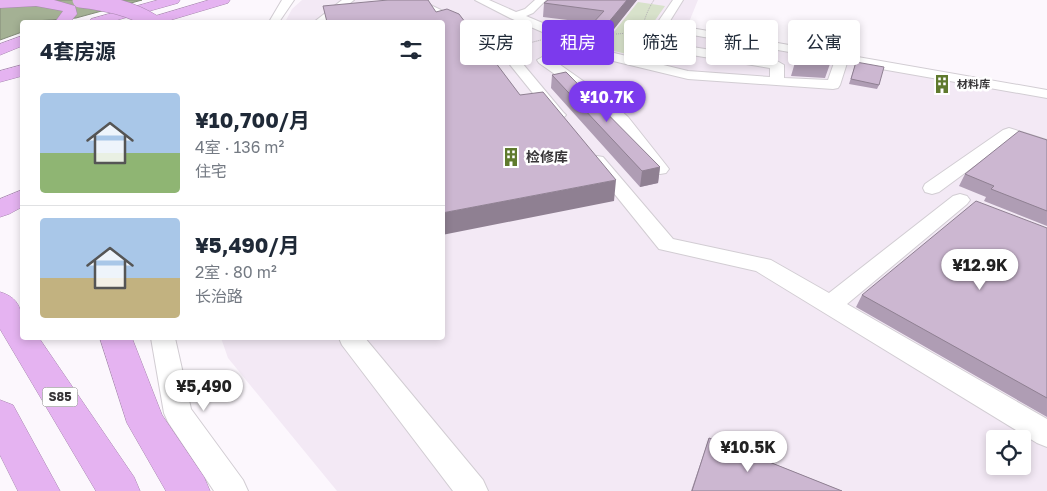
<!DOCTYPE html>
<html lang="zh">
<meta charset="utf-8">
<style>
:root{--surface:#fff;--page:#f6f6f7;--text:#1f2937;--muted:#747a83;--line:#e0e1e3;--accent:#7c3aed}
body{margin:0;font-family:"Golos Text","Noto Sans SC",sans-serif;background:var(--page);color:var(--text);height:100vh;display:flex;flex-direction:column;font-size:19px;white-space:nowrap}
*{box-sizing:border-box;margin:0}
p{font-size:16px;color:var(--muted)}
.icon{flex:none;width:28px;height:28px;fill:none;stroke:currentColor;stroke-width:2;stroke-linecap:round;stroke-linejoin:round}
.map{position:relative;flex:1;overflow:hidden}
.sheet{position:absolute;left:20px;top:20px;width:425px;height:320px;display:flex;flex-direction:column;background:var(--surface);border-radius:5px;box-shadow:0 2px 8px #0003}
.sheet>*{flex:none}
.banner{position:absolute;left:460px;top:20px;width:475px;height:45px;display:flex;gap:10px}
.fabs{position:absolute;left:986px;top:430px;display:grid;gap:10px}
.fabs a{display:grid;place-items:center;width:45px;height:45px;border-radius:5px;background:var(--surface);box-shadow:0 2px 8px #0003;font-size:25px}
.price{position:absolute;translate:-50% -42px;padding:0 11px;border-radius:18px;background:#fff;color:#222;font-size:16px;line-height:32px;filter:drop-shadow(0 1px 2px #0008)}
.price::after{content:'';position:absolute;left:50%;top:30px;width:15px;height:11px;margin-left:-8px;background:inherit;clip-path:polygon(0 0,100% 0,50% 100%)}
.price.on{background:var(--accent);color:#fff}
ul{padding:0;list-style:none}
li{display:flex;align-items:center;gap:15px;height:125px;padding:0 20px}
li+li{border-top:1px solid var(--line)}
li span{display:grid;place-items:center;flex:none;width:140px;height:100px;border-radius:5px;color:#555}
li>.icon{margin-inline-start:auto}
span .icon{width:60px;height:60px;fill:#fffc;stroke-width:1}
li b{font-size:21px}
h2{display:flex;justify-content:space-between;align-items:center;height:60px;padding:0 20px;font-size:21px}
.chip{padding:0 18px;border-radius:5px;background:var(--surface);box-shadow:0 2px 8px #0003;font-size:18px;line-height:45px}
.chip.on{background:var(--accent);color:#fff}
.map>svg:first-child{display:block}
</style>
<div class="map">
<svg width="1047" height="491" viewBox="0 0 1047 491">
<rect width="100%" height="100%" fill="#fcf7fd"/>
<path fill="#f3e9f5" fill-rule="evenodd" d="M302,0H698L687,27L1047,90V491H337L228,358L221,338H442V22H285L292,9ZM995,439H1022V466H995Z"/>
<path fill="#d8e2cb" d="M638,2L665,6L631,55L601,48Z"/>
<path fill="#a4b194" stroke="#838c78" d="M0,0H142L76,18L22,22V32L0,40Z"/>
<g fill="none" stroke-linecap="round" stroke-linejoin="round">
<g stroke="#d2cdd3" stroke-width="2">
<path id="minor" d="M282,0H294L279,22H269Z
M342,0H354L326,22H314Z
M407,0H420L502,39L563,112L566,115L563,118H553L494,45Z
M475,0H489L516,12L525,9L535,0H546L533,13L526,16L614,53L688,71L770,77V68L650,48L644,44L650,40L777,61L784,65V78L828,80L835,60L664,30L659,38H651L649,35L673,0H683L668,24L1047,90V98L847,63L840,85L838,88L833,89L688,79L605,59L510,18Z
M544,56L549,57L603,95L628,117L666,165L669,169L666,173L660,174L654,173L616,123L593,101L539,63L537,60Z
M1009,128L1047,140V151L1011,139L939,192L932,194L925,192L923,188L925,184L1003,130Z
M597,156L603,157L673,239L771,260L829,293L953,196L960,194L967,196L970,200L967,204L847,304L1047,419V447L1037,443L756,271L659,249L588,161L591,157Z
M151,338H175L191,409L243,480L248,491H214L168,422L164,413Z
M339,338H365L483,480L488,491H453L342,345Z"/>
</g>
<g stroke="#a887b0" stroke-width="1">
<path id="highway" d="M0,0H54L75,6L77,14L70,22H55L63,11L36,6L0,8Z
M158,0H180L178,3L110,22H89L91,19Z
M209,0H230L228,3L164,22L147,21L149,18Z
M22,36V46L0,55V44Z
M22,65V76L0,82V71Z
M22,190V207L9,214L0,217V199Z
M0,292C24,299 22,316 22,338H39L134,477L140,491H96L0,329Z
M100,338H132L162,415L204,477L210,491H166L127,423Z
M0,400L13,405L60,491H18L0,455Z"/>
</g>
<path stroke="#b6b2b6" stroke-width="1" stroke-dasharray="1 1" stroke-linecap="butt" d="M616,34C651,32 638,24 654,0
M517,46L541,40
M522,50L532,55"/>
<use href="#minor" fill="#fff" fill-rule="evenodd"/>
<use href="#highway" fill="#e5b3f1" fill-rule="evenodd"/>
<g stroke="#a887b0" stroke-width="16" stroke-linecap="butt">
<path id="highway-bridge" d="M80,0C106,3 130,8 153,22"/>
</g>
<use href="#highway-bridge" stroke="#e5b3f1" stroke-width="15"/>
</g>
<path fill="#af9db4" d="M548,0H637L602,44L589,40L590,26L592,23L543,17L544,3Z
M796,59L831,61L825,78L791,76Z
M856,62L879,85L877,89L849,84Z
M552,75L660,167L658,183L640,187L551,88Z
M1047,140V226L984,201L986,197L959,186L965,174Z
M1047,228V417L856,307L862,295Z
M709,438L842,491H691Z"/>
<path fill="#8f8092" d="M627,0H637L602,44L603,29Z
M660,167L658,183L640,187L642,171Z
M616,180L614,201L442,235V213Z"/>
<path fill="#ccb7d1" stroke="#8f8092" d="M388,0H428L436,12L447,9L459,14L520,95L543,92L616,180L442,213V22H327L323,6Z
M548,0H627L603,29L590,26L604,11L544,3Z
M805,40L835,45L831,61L796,59Z
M856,62L884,67L879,85L851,79Z
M566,72L660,167L642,171L552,75Z
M1019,131L1047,140V211L991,189L994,186L965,174Z
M976,201L1047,228V398L862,295Z
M709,438L842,491H692Z"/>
<defs>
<g id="building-bare" transform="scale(1.5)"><path d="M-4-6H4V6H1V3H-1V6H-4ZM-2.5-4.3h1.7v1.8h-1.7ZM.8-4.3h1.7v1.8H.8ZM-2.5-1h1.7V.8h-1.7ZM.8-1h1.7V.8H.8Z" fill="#5f7a2d" stroke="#fff" stroke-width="2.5" paint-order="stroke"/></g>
</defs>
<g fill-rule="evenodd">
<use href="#building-bare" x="942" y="84"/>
<use href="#building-bare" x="511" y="157"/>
</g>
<g text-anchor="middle" stroke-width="5" stroke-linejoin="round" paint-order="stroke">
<g font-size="11" font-weight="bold" fill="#373537" stroke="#fff" text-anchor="start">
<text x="957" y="88">材料库</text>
</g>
<rect fill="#fff" stroke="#737273" stroke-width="1" x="42.5" y="387.5" width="35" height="19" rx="4"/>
<g font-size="12" font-weight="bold" fill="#373537">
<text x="60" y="401">S85</text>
</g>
<g font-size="14" font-weight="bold" fill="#373537" stroke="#fff" text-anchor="start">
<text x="526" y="162">检修库</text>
</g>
</g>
</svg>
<div class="fabs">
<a><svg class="icon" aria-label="locate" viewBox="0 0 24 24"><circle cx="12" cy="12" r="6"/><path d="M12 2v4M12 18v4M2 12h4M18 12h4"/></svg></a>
</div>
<b class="price on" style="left:607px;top:123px">¥10.7K</b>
<b class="price" style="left:980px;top:291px">¥12.9K</b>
<b class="price" style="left:204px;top:412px">¥5,490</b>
<b class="price" style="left:748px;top:473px">¥10.5K</b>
<div class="banner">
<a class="chip">买房</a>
<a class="chip on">租房</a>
<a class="chip">筛选</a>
<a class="chip">新上</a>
<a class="chip">公寓</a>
</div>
<section class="sheet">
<h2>4套房源<svg class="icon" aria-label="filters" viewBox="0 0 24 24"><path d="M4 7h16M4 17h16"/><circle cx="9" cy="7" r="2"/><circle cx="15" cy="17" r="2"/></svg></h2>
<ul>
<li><span style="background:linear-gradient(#a9c7e8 60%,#8fb573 0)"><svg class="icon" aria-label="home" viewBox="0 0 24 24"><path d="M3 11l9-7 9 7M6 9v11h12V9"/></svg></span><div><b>¥10,700/月</b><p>4室 · 136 m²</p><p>住宅</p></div></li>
<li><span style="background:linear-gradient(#a9c7e8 60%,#c2b280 0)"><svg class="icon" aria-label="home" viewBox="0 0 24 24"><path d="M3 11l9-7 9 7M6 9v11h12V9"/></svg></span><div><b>¥5,490/月</b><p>2室 · 80 m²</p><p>长治路</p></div></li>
</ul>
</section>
</div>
